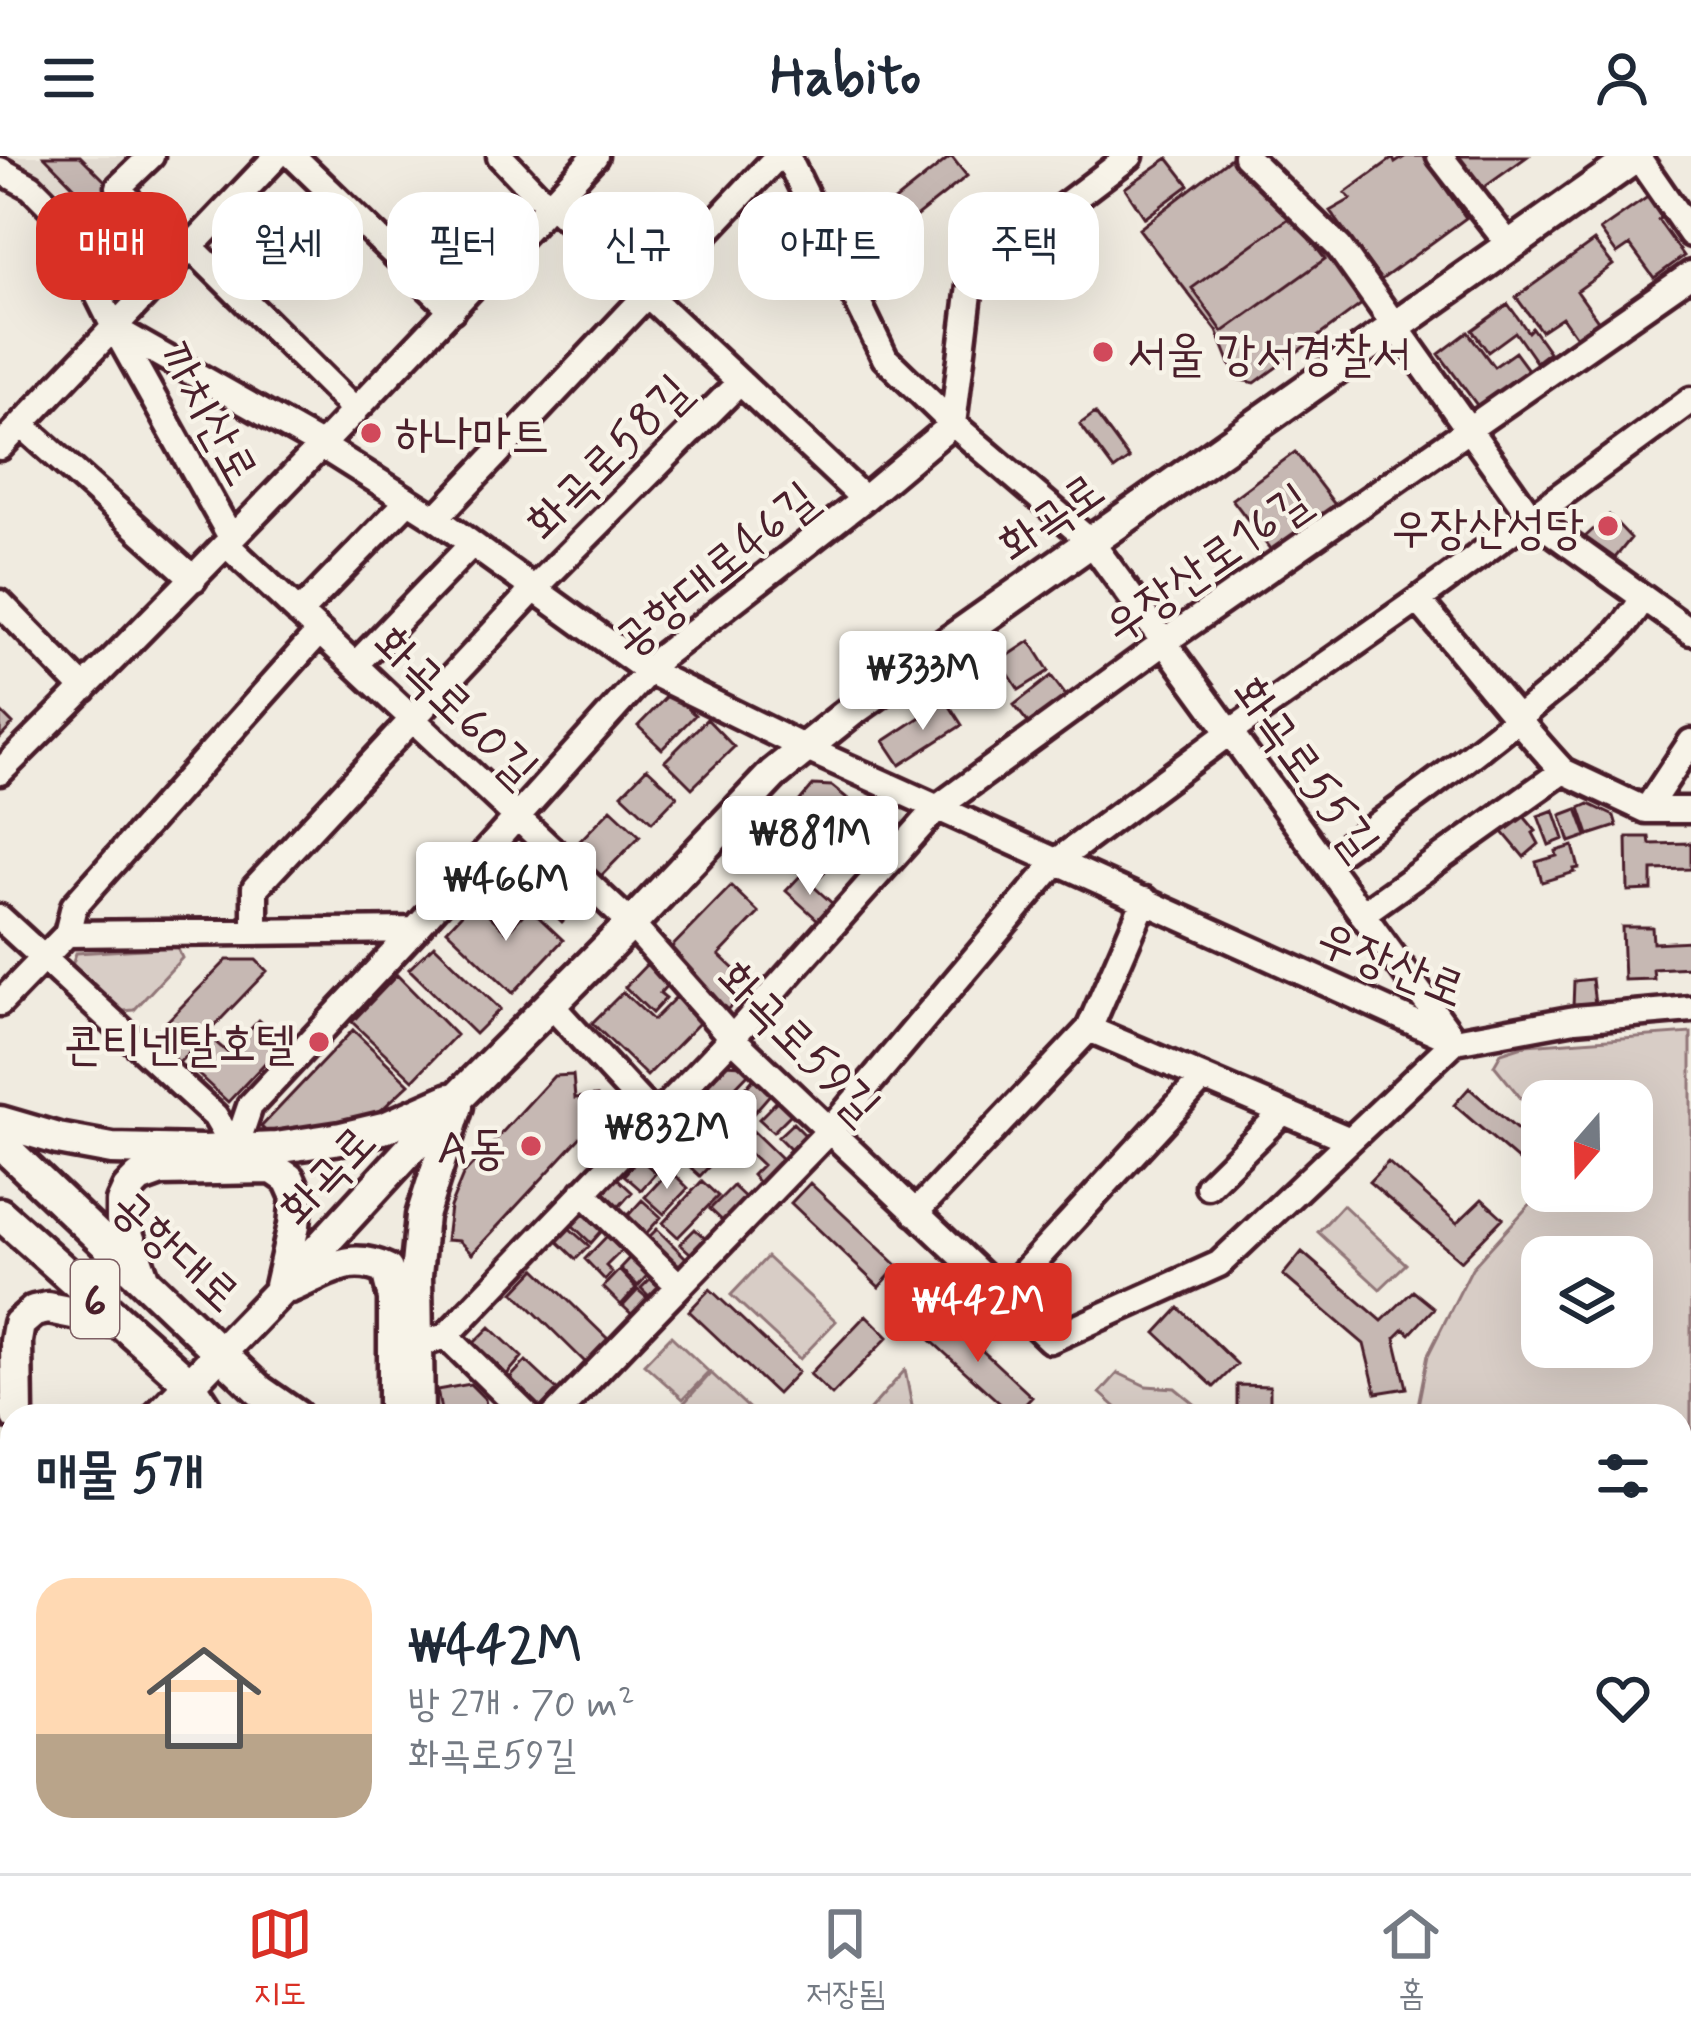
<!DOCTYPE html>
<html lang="ko">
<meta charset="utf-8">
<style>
:root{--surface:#fff;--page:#f2f2f3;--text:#1f2937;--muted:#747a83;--line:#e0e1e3;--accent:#d93025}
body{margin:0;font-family:Mynerve,"Poor Story",sans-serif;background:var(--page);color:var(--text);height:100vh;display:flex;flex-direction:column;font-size:45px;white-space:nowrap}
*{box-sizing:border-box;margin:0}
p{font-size:39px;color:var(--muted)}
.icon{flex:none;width:66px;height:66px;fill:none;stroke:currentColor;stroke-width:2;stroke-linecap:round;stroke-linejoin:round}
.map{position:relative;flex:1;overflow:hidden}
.sheet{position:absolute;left:0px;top:1248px;width:1692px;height:471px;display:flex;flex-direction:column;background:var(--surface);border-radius:36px 36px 0 0;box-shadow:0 12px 48px #0002}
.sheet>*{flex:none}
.guide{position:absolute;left:36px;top:36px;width:1620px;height:108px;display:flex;gap:24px}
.needle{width:78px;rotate:200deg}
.fabs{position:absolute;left:1521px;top:924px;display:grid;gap:24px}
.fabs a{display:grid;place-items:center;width:132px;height:132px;border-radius:24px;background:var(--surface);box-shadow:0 12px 48px #0002;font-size:60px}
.price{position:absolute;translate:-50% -102px;padding:0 27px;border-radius:12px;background:#fff;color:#222;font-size:39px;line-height:78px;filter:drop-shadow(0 3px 6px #0008)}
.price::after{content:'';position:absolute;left:50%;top:72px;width:36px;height:27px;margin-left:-18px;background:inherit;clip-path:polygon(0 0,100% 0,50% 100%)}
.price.active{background:var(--accent);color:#fff}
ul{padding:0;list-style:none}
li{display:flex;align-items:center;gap:36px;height:300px;padding:0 36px}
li+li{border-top:3px solid var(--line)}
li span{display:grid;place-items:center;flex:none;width:336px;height:240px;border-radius:36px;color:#555}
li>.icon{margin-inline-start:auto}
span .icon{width:144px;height:144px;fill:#fffc;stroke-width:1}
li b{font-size:51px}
h2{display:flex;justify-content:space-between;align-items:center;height:144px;padding:0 36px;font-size:51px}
.chip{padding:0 42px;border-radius:36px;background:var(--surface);box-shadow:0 12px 48px #0002;font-size:42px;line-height:108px}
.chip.active{background:var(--accent);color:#fff}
header{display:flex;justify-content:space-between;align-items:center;height:156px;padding:0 36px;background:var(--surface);font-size:54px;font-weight:700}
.tabs{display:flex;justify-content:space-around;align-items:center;height:168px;border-top:3px solid var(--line);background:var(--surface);font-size:33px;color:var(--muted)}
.tabs a{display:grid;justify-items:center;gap:6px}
.tabs .active{color:var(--accent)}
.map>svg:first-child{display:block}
</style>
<header><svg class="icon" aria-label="menu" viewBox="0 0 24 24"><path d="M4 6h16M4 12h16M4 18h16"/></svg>Habito<svg class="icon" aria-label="person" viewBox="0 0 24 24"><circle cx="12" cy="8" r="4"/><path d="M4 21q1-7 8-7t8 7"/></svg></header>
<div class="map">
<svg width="1691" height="1717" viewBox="0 0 1691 1717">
<rect width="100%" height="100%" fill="#f0ebe0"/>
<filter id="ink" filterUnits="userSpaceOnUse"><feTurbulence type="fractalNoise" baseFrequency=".00833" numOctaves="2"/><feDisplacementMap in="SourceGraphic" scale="24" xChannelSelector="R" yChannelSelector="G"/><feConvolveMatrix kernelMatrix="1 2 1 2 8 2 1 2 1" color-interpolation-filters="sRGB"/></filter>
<g filter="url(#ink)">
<path fill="#e3dcd2" d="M10,0H141L82,62L61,35Z
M202,1707H261L271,1717H192Z"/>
<path fill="#d8cdc6" stroke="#917678" stroke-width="3" fill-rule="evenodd" d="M177,791L182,802L134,854L113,856L70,816L76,797Z
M1691,877V1717H1434L1426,1707H1680V1260H1407L1417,1254L1428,1199L1472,1112L1542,1035H1632V945H1542V968L1494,909L1501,897L1526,889ZM1542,1101H1632V1191H1542Z
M1343,1049L1406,1108L1380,1133L1318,1076Z
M767,1101L836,1165L800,1203L731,1139Z
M671,1180L709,1216L683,1243L644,1208Z
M905,1214L914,1260H870L867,1257Z
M711,1217L755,1258L753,1260H697L684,1247Z
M1118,1217L1146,1230L1175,1232L1197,1250L1198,1260H1126L1100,1237Z"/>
<path fill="#c6b8b3" stroke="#4a1f2b" stroke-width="3" d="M44,0H80L110,30L91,48Z
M951,0L967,20L883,87L867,67Z
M1233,0H1237L1330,93L1366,145L1255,227L1236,223L1217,175L1139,73Z
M1406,0H1423L1466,62L1381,124L1330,55L1351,43L1345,37L1393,2L1395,7Z
M1458,0H1528L1482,33Z
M1168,2L1189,29L1145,62L1125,32Z
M1649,40L1663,60L1658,64L1684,100L1654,122L1630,89L1617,98L1600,74Z
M1292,60L1325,103L1223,176L1192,132Z
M1594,85L1613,109L1577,135L1601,169L1579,185L1562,161L1541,175L1516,141Z
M1508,148L1528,176L1532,172L1549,196L1536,206L1515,176L1488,196L1472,174Z
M1468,176L1494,211L1515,196L1532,219L1482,256L1439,198Z
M1095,257L1129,303L1114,314L1080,268Z
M1295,296L1336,350L1273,397L1232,343Z
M1609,359L1631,382L1615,402L1585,381Z
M1030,485L1049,515L1019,534L1000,505Z
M1051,520L1070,545L1033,573L1014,549Z
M671,536L695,559L662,593L638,570Z
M946,544L962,569L900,609L884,585Z
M0,555L13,568L0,582Z
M707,563L734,591L692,632L665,605Z
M647,612L677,640L652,666L622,638Z
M813,629L832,630L858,651L829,686L791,655Z
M878,648L903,670L867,710L842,689Z
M1589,648L1614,660L1617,670L1589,679L1580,652Z
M611,653L640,680L598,723L570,695Z
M1577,653L1587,680L1570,686L1561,659Z
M1554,654L1564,683L1549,689L1538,660Z
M1522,658L1536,675L1533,677L1539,688L1524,701L1502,675Z
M787,659L836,703L816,725L768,681Z
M1627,681H1649L1650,688L1691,687V713L1652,714V734L1628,735Z
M1573,690L1579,712L1574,713L1575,716L1542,726L1536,706L1557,700L1556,695Z
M535,691L586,741L562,766L510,717Z
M801,719L834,749L819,765L786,735Z
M731,730L759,757L719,799L751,829L726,855L666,797Z
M474,745L507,776L529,752L563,784L513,837L447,774Z
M1622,771H1652L1653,787L1691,785V811L1653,813L1654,823L1624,824Z
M434,789L500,853L475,878L409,813Z
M227,804H256L267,815L175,911L147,886Z
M647,808L668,828L660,837L666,842L652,857L625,831Z
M397,819L456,879L413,924L352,866Z
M1592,823L1595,849L1573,852L1574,825Z
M623,836L653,864L677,840L702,864L647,920L592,867Z
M259,864L284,887L228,946L188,909L212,883L228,897Z
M353,874L409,928L377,958L326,977L274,982L261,971Z
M725,908L743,909L750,916L723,944L706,927Z
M573,919L575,942L597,940L599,961L472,1098L459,1085L446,1084L450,1051L463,1019L554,920Z
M756,920L773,935L752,959L735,945Z
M1469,932L1537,991L1542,990V1017L1534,1018L1454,949Z
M702,936L719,953L693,980L676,963Z
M781,941L795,954L773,976L759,963Z
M793,967L811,985L797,1000L778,981Z
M711,968L731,987L700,1020L680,1002Z
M753,975L785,1006L762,1030L752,1019L762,1009L740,988Z
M662,976L679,993L660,1012L643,995Z
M639,1002L656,1017L641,1034L624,1019Z
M1388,1006L1457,1067L1482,1043L1503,1062L1461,1105L1369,1026Z
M670,1014L688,1032L664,1058L645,1041Z
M616,1021L632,1036L616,1054L599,1038Z
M702,1025L718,1040L678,1081L663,1067Z
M810,1027L898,1110L879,1131L791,1047Z
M733,1030L751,1047L728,1070L710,1053Z
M642,1044L661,1061L643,1081L624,1064Z
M584,1052L608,1068L591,1087L570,1067Z
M568,1071L589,1090L576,1103L556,1084Z
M657,1073L690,1106L680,1116L647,1083Z
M695,1073L712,1089L698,1104L680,1088Z
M608,1079L623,1093L606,1110L612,1116L605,1124L585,1103Z
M1302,1096L1382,1165L1413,1135L1434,1152L1410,1178L1404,1173L1395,1182L1407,1232L1376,1237L1364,1188L1283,1119Z
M634,1097L651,1115L638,1130L620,1112Z
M536,1113L611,1186L588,1209L514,1136Z
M619,1114L636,1132L621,1149L603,1131Z
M655,1118L667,1137L657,1148L641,1132Z
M710,1133L798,1216L777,1238L689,1155Z
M638,1134L655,1149L640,1166L623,1150Z
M1179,1152L1237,1208L1214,1231L1156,1177Z
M866,1159L888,1181L832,1239L810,1218Z
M944,1159L1032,1241L1014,1260L925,1179Z
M490,1171L522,1201L503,1223L473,1195V1188Z
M526,1205L557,1234L540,1252L509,1223Z
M470,1228L485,1243L488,1260H442L437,1234Z
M1237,1229L1270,1230V1260H1237Z
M0,1468L12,1474V1707H202L192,1717H14L0,1704Z
M12,1518V1642L0,1641V1521Z
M302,1707H332L322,1717H313Z
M477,1707H544L554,1717H488Z
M610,1707H660L669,1715L620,1717Z
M857,1707H1074L1085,1717H863Z"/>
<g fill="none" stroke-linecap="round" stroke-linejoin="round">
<g stroke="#4a1f2b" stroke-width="33">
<path id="minor" d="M151,0L119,31L175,108
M293,0L452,154
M500,0L536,38L551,48L864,343
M1246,0L1339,91L1531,361L1691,476
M1440,0L1510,90
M1637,0L1691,78
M0,14L31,31L57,57L115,173L322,290L436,362L648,515L805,592L1455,885L1575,863L1691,853
M191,91L346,245L354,257
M116,175L232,383
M22,269L194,423
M0,291L277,0
M436,362L778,0
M227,389L631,768L732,882L1050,1184L1219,1108L1455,885L1091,386L953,268L885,202L787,0
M1418,444C1467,501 1512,560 1563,615
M0,447L84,533
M299,457L408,345
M355,509L472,388
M0,616C203,415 401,209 595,0
M1646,654L1691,586
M1325,706C1401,652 1475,599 1546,539C1583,509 1619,484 1643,442
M1362,758L1563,615L1646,654H1691
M0,762L215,960L235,994
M255,774V732L534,433L740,226
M67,778L415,774
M0,847L67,778L74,750L319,476
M551,849L655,962
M1089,873L1145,744
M235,994L250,950L415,774L661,501L864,343L953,268L971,121L1130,0
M1208,1030L1283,956
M583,1036L679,1130
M915,1057L1089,873L1350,984
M1003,1139L1203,922
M446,1180L528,1260
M417,1189L446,1180L732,882L937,652L1164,486L1691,118
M554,1260L829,975L1057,705L1230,576L1418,444L1691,244
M0,1444L12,1455
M271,1707L281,1717
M456,1707L466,1717
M344,1717L354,1707"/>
</g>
<g stroke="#4a1f2b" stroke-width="39">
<path id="major" d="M0,966L58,983L112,993L203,995L276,992L341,982L387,971L450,943
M0,987L260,1235L296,1260
M0,1058L190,1228L211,1260
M142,1119L122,1064V1046L128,1033L139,1022L161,1014L273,1012L289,1023L297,1041L294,1069L280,1130
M290,1131C326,1116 349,1095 387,1114L394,1142V1260
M17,1260L16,1185L19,1168L34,1155L48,1152L118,1166
M159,1260L279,1136L461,938L631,768L773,618L850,556L1637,0
M418,1260L416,1119L422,1060L457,950
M0,1423L12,1411
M689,1707L698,1717
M760,1707L771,1717"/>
</g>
<use href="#minor" stroke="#f7f3e8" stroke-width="24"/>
<use href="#major" stroke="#f7f3e8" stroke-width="30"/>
</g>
</g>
<g fill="#d1495b" stroke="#f7f3e8" stroke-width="4.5">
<circle cx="1103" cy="196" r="12"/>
<circle cx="371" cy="277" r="12"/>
<circle cx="1608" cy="370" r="12"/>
<circle cx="319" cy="886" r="12"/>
<circle cx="531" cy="990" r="12"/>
</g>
<g text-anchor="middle" stroke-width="9" stroke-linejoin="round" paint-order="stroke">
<rect fill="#f7f3e8" stroke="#7e5f64" stroke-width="3" x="71" y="1104" width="48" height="78" rx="9"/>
<g font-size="45" font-weight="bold" fill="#4a1f2b">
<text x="95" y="1159">6</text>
</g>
<g font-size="48" fill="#4a1f2b" stroke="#f7f3e8" text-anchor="end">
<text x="1127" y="213" text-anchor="start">서울 강서경찰서</text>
<text x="395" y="294" text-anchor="start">하나마트</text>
<text x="1584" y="387">우장산성당</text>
<text x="295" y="903">콘티넨탈호텔</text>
<text x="507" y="1007">A동</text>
</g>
<g font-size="48" fill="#4a1f2b" stroke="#f7f3e8">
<text transform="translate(210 257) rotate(61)" y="17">까치산로</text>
<text transform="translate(607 300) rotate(-45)" y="17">화곡로58길</text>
<text transform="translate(1050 360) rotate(-35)" y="17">화곡로</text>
<text transform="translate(1206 406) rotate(-35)" y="17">우장산로16길</text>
<text transform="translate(714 412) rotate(-39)" y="17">공항대로46길</text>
<text transform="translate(457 549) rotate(44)" y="17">화곡로60길</text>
<text transform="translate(1307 611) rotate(54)" y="17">화곡로55길</text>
<text transform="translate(1392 806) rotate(22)" y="17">우장산로</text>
<text transform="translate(800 885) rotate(45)" y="17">화곡로59길</text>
<text transform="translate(326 1018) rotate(-47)" y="17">화곡로</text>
<text transform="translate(177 1093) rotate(43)" y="17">공항대로</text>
</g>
</g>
</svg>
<div class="fabs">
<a><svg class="needle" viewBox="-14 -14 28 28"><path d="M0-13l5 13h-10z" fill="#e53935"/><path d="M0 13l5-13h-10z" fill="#747a83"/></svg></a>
<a><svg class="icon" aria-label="layers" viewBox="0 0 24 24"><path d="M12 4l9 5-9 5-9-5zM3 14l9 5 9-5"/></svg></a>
</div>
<b class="price" style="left:923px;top:577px">₩333M</b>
<b class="price" style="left:810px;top:742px">₩881M</b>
<b class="price" style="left:506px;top:788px">₩466M</b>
<b class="price" style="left:667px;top:1036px">₩832M</b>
<b class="price active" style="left:978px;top:1209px">₩442M</b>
<div class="guide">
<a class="chip active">매매</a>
<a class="chip">월세</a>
<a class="chip">필터</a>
<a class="chip">신규</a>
<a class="chip">아파트</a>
<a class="chip">주택</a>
</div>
<section class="sheet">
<h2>매물 5개<svg class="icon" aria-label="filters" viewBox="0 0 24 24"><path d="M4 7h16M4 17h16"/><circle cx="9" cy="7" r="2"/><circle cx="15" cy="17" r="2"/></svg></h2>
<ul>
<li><span style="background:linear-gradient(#ffd9b3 65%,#b9a48a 0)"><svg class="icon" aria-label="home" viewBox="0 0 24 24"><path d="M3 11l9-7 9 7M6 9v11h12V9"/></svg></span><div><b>₩442M</b><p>방 2개 · 70 m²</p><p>화곡로59길</p></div><svg class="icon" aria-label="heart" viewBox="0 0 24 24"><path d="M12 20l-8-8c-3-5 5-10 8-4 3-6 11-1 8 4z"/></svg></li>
</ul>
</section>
</div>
<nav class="tabs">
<a class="active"><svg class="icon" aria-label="map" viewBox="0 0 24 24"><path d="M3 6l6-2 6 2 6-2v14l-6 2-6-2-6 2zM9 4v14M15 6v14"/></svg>지도</a>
<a><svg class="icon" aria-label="saved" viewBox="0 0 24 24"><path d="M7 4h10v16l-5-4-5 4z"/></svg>저장됨</a>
<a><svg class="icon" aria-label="home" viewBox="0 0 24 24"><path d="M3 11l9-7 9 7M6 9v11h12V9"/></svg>홈</a>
</nav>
